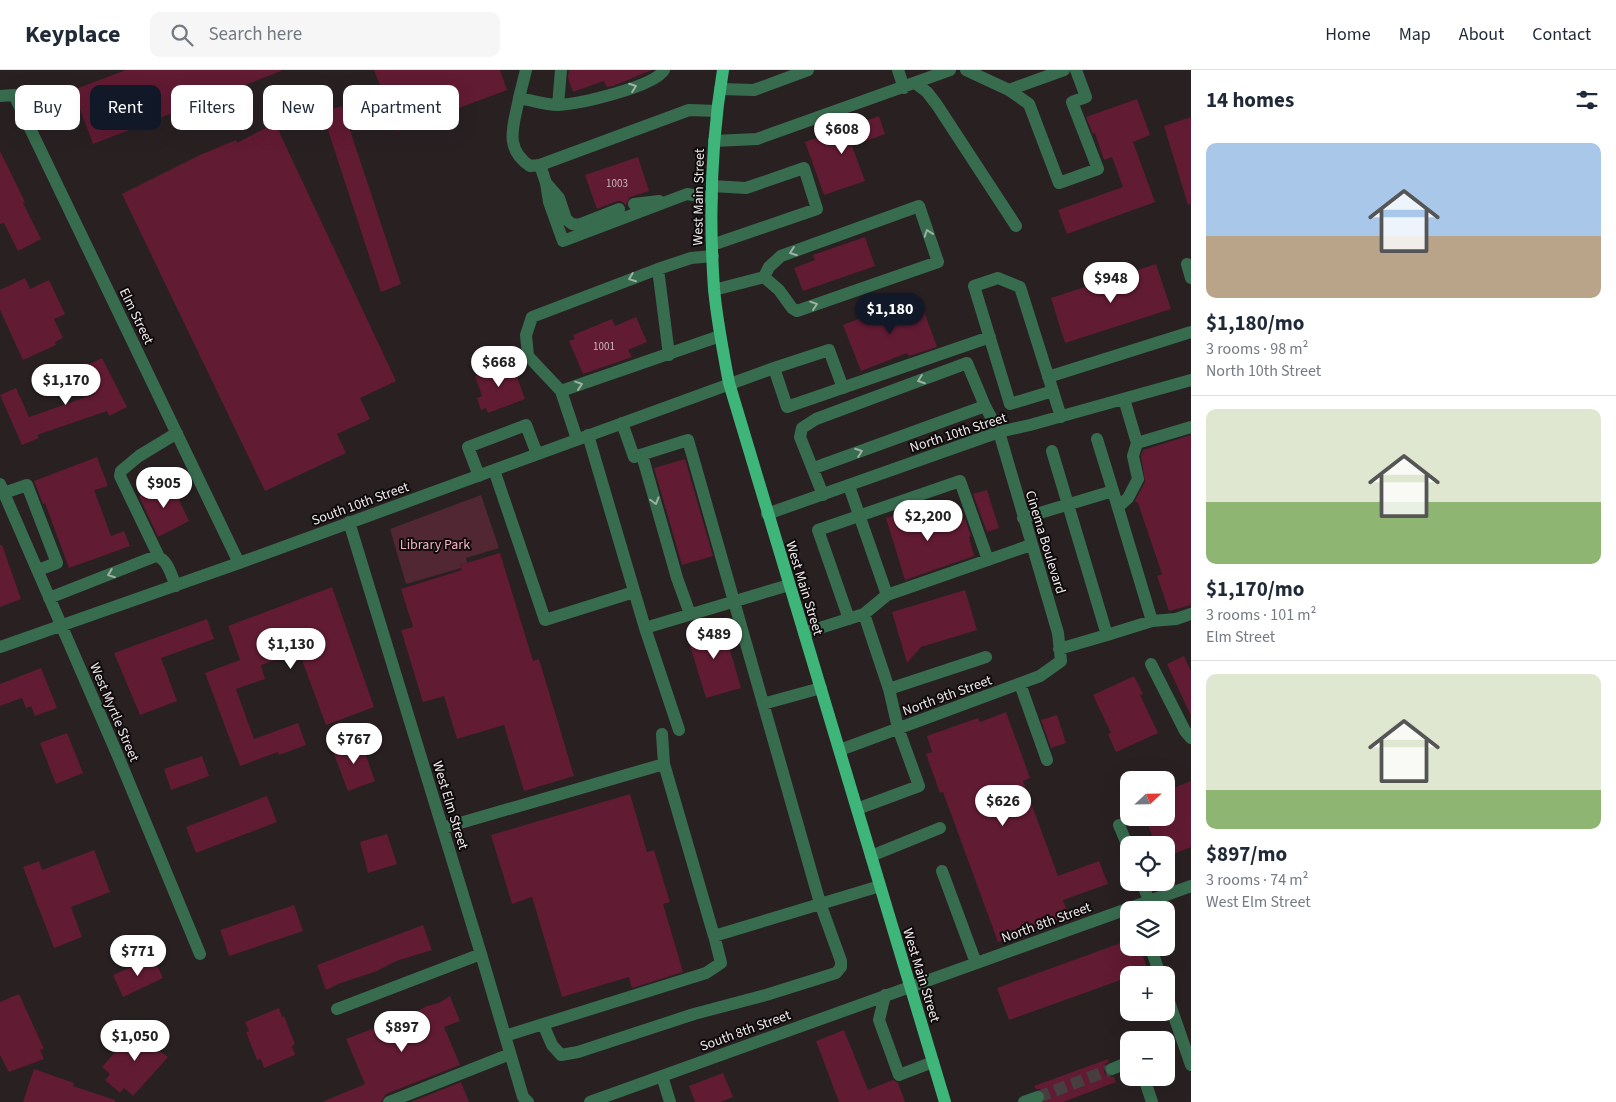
<!DOCTYPE html>
<meta charset="utf-8">
<style>
:root{--surface:#fff;--page:#f6f6f7;--text:#1f2937;--muted:#747a83;--line:#e0e1e3;--accent:#111827}
body{margin:0;font-family:"Source Sans 3",sans-serif;background:var(--page);color:var(--text);height:100vh;display:flex;flex-direction:column;font-size:19px;white-space:nowrap}
*{box-sizing:border-box;margin:0}
p{font-size:16px;color:var(--muted)}
.icon{flex:none;width:28px;height:28px;fill:none;stroke:currentColor;stroke-width:2;stroke-linecap:round;stroke-linejoin:round}
.map{position:relative;flex:1;overflow:hidden}
.details{display:flex;flex-direction:column;background:var(--surface);width:425px}
.details>*{flex:none}
.hud{position:absolute;left:15px;top:15px;width:475px;height:45px;display:flex;gap:10px}
.needle{width:32px;rotate:68deg}
.controls{position:absolute;left:1120px;top:701px;display:grid;gap:10px}
.controls a{display:grid;place-items:center;width:55px;height:55px;border-radius:10px;background:var(--surface);box-shadow:0 5px 20px #0002;font-size:25px}
.price{position:absolute;translate:-50% -42px;padding:0 11px;border-radius:18px;background:#fff;color:#222;font-size:16px;line-height:32px;filter:drop-shadow(0 1px 2px #0008)}
.price::after{content:'';position:absolute;left:50%;top:30px;width:15px;height:11px;margin-left:-8px;background:inherit;clip-path:polygon(0 0,100% 0,50% 100%)}
.price.on{background:var(--accent);color:#fff}
ul{padding:0;list-style:none}
li{display:grid;align-content:center;gap:10px;height:265px;padding:0 15px}
li+li{border-top:1px solid var(--line)}
li span{display:grid;place-items:center;height:155px;border-radius:10px;color:#555}
li>.icon{margin-inline-start:auto}
span .icon{width:90px;height:90px;fill:#fffc;stroke-width:1}
li b{font-size:21px}
h2{display:flex;justify-content:space-between;align-items:center;height:60px;padding:0 15px;font-size:21px}
.chip{padding:0 18px;border-radius:10px;background:var(--surface);box-shadow:0 5px 20px #0002;font-size:18px;line-height:45px}
.chip.on{background:var(--accent);color:#fff}
header{display:flex;align-items:center;gap:30px;box-sizing:border-box;height:70px;padding:0 25px;background:var(--surface);border-bottom:1px solid var(--line)}
header strong{font-size:24px}
nav{display:flex;gap:28px;margin-inline-start:auto;font-size:18px}
.search{width:350px;height:45px;background:var(--page);display:flex;align-items:center;gap:12px;box-sizing:border-box;padding:0 18px;border-radius:10px;color:var(--muted);font-size:19px}
main{display:flex;flex:1;min-height:0}
.map>svg:first-child{display:block}
</style>
<header>
<strong>Keyplace</strong>
<div class="search"><svg class="icon" aria-label="search" viewBox="0 0 24 24"><circle cx="10" cy="10" r="6"/><path d="M15 15l6 6"/></svg>Search here</div>
<nav><a>Home</a><a>Map</a><a>About</a><a>Contact</a></nav>
</header>
<main>
<div class="map">
<svg width="1191" height="1032" viewBox="0 0 1191 1032">
<rect width="100%" height="100%" fill="#292022"/>
<path fill="#502732" d="M481,425L499,478L466,488L467,493L460,495L461,498L406,514L390,459Z"/>
<path fill="#611b33" d="M126,0H281V1L93,74L73,20Z
M374,0H500L507,20L398,61Z
M569,0H652L613,16L607,17L604,11L573,22L568,8Z
M1137,29L1150,65L1133,72L1155,132L1067,164L1058,140L1123,117L1112,87L1104,90L1095,63L1093,64L1086,47Z
M342,36L401,214L381,222L322,42Z
M879,46L885,64L852,76L865,111L824,125L805,72Z
M1191,47V134L1188,135L1164,56Z
M275,53L396,311L360,328L370,349L337,364L346,383L265,421L122,124L200,85L236,70L237,73Z
M0,81L25,132L23,133L41,169L18,181L4,153L0,154Z
M638,87L649,121L630,127L626,135L621,131H617L597,139L585,105Z
M865,167L875,196L803,221L794,198L815,190L813,185Z
M1156,194L1171,239L1065,273L1051,228Z
M25,208L30,219L49,210L65,244L54,249L63,268L55,272L56,275L23,290L0,240V220Z
M920,230L937,277L909,286L907,283L861,301L843,255L876,242L878,246Z
M636,247L647,272L628,280L632,287L583,304L569,271L575,269L573,265L612,249L615,256Z
M102,288L127,337L109,346L107,341L37,365L39,368L22,375L0,325L16,318L29,347L95,324L86,307L90,304L86,296Z
M512,293L525,329L488,343L486,338L481,340L477,328L482,326L475,306Z
M1191,365V535L1169,541L1157,506L1162,504L1138,433L1135,431L1145,412L1141,386L1143,380Z
M97,387L108,416L94,420L111,466L124,461L130,476L69,498L45,433L43,434L34,411Z
M685,389L713,486L682,495L654,398Z
M170,411L189,451L158,467L139,426Z
M987,420L999,458L987,462L973,424Z
M925,436L930,451L936,449L938,457L965,449L971,466L969,467L974,486L905,510L886,448Z
M0,475H2L21,529L0,537Z
M500,483L533,591L539,589L574,706L524,721L504,655L457,669L444,626L423,632L401,560L413,557L401,519L462,500L460,495Z
M332,517L374,637L326,655L299,582L261,595L265,609L236,619L254,669L298,653L306,675L279,685L278,682L240,696L205,603L240,590L228,556Z
M965,520L977,560L921,577L907,593L892,542Z
M207,549L214,569L161,588L177,631L140,645L114,583Z
M722,552L741,618L706,628L686,563Z
M1184,586L1191,601V646L1167,594Z
M41,598L57,638L35,646L31,636L26,638L22,628L0,636V614Z
M1134,606L1143,624L1140,625L1158,663L1116,682L1108,664L1111,663L1093,625Z
M1006,642L1030,708L1023,711L1058,806L1099,791L1108,814L1063,830L1069,846L998,872L943,722L940,723L926,684L932,682L927,666L978,648L980,652Z
M1057,645L1066,673L1051,678L1041,650Z
M67,663L83,703L56,714L40,673Z
M360,669L375,711L348,721L332,679Z
M202,686L209,706L171,720L164,699Z
M1191,711V777L1166,787V775H1156L1145,748H1166V721Z
M630,724L647,782L654,780L670,832L663,834L683,902L632,918L629,907L562,927L532,827L512,834L491,765Z
M267,726L277,752L196,783L186,757Z
M387,764L397,794L368,803L360,772Z
M94,780L110,822L71,837L82,867L54,878L23,797L39,791L42,800Z
M294,835L303,861L229,886L220,860Z
M423,855L432,880L396,891L377,901L338,914L326,920L317,895Z
M1129,870V878H1140L1148,900L1129,905V907L1009,950L997,918Z
M153,887L163,908L123,927L113,905Z
M19,924L44,979L40,980L44,989L9,1002L0,985V932Z
M450,926L460,951L444,957L460,995L386,1024L381,1032H322L365,1014L346,969L380,956L393,949L416,942L427,936L439,933Z
M279,938L282,947L284,946L295,974L292,976L295,985L264,998L261,989L257,990L246,962L249,961L245,952Z
M136,958L145,966L150,960L166,975L160,981L168,987L133,1026L124,1018L120,1023L105,1010L110,1004L102,997Z
M844,960L868,1020L893,1010L898,1013L905,1032H839L816,971Z
M1108,989L1109,992L1105,994L1104,1002L1107,1006L1114,1007L1116,1012L1063,1032H1044L1045,1024L1040,1019H1036L1034,1016Z
M34,999L74,1013L73,1016L115,1030V1032H23Z
M723,1003L733,1027L720,1032H695L689,1016Z
M461,1012L469,1032H411Z"/>
<g fill="none" stroke-linecap="round" stroke-linejoin="round">
<path stroke="#473e40" stroke-width="12" stroke-dasharray="12 6" stroke-linecap="butt" d="M1038,1027L1112,999"/>
<path stroke="#386c4f" stroke-width="12" d="M526,0L519,28C531,30 546,35 558,35C579,34 654,17 664,0
M898,0L904,18
M966,0L1009,20L1029,34L1059,113L1098,99L1072,32L1086,27L1076,0
M915,13L927,22L937,35L1016,156
M720,19L754,20L808,0
M1009,20L1064,0
M0,26L14,25L239,493
M519,28C514,55 503,78 530,96L540,95
M558,35L561,0
M714,71L757,69L950,0
M546,113L559,128L566,149L572,154L578,155L619,139
M712,128L687,124L563,171L549,132L546,113L540,95L689,40L717,41
M634,134L659,131
M712,175L817,139L804,98L746,118L712,116
M713,186L691,188L658,199L532,247L526,265L528,286L561,321L720,266
M1187,194L1191,208
M658,199L669,285
M714,220L764,207L769,197L781,186L919,136L938,192L797,241L792,238L779,220L764,207
M774,298L829,280L843,318
M1048,307L1191,262
M561,321L577,369
M1053,321L1010,334L974,216L998,208L1020,217L1061,347
M1124,329L1137,373L1191,357
M588,365L645,558
M1097,369L1113,421
M642,385L677,508L690,544
M814,398L985,336L967,293L816,349L802,358L800,367L823,425
M494,400L545,550L634,522
M479,406L468,377L526,355L537,384
M0,414L118,686L200,884
M849,416L887,525
M4,423L27,415L57,493L38,500
M1118,437L1128,428L1138,409L1133,386L1137,373
M767,444L999,362L1030,355L1191,310
M1023,448L1113,421L1152,551L1107,565L1052,381
M349,452L481,884L523,1027L528,1032
M159,487L120,406L121,401L139,386L177,363
M49,528L156,486C168,489 171,505 176,516
M849,549L818,460L960,411L988,490
M1152,551L1176,549L1191,544
M804,563L864,544L887,525L1031,475
M0,577L239,493L774,298L787,337L990,267
M1059,579L1107,565
M1151,594L1185,661L1191,668
M1020,614L1047,690
M889,619L986,587
M763,634L821,618
M679,660L645,558L789,515
M662,664L664,694L714,866L880,816
M840,680L1040,606L1061,591L1058,563L999,362L985,336
M857,739L919,716L898,658L889,619L864,544
M1119,755L1129,779
M443,758L664,694
M871,786L940,758
M942,801L976,893
M1142,812L1149,831
M1151,878L1160,905
M1166,923L1191,995
M885,925L879,950L899,1005L933,992
M337,939L481,884
M543,954L552,975L561,985L578,982L694,944L766,925L836,903L841,897V891L820,833L688,370L634,387L622,353
M505,966L706,903L721,893L714,865
M1112,999L1129,992
M662,1006L670,1032
M1144,1008L1152,1032
M389,1032L510,984
M590,1032L1191,816
M1024,1032L1038,1027"/>
<path stroke="#3eb579" stroke-width="12" d="M723,0C711,72 709,147 714,219C717,251 723,282 729,313L945,1032"/>
</g>
<defs><path id="oneway-chevron" d="M-2-3.5L2.5 0L-2 3.5" fill="none" stroke-width="1.6" stroke-linecap="round" stroke-linejoin="round" transform="scale(1.25)"/></defs>
<g stroke="#9db1a4">
<use href="#oneway-chevron" transform="translate(633 17) rotate(-20)"/>
<use href="#oneway-chevron" transform="translate(928 163) rotate(-109)"/>
<use href="#oneway-chevron" transform="translate(793 182) rotate(160)"/>
<use href="#oneway-chevron" transform="translate(632 208) rotate(159)"/>
<use href="#oneway-chevron" transform="translate(814 235) rotate(-19)"/>
<use href="#oneway-chevron" transform="translate(921 310) rotate(160)"/>
<use href="#oneway-chevron" transform="translate(579 315) rotate(-18)"/>
<use href="#oneway-chevron" transform="translate(859 382) rotate(-20)"/>
<use href="#oneway-chevron" transform="translate(655 431) rotate(74)"/>
<use href="#oneway-chevron" transform="translate(111 504) rotate(159)"/>
</g>
<g text-anchor="middle" stroke-width="4" stroke-linejoin="round" paint-order="stroke">
<g font-size="11" fill="#ccb6bc">
<text x="617" y="117">1003</text>
<text x="604" y="280">1001</text>
</g>
<g font-size="14" fill="#efe9ea" stroke="#0f0b0c">
<text transform="translate(698 127) rotate(-89)" y="5">West Main Street</text>
<text transform="translate(137 246) rotate(64)" y="5">Elm Street</text>
<text transform="translate(958 362) rotate(-18)" y="5">North 10th Street</text>
<text transform="translate(360 433) rotate(-20)" y="5">South 10th Street</text>
<text transform="translate(1046 472) rotate(73)" y="5">Cinema Boulevard</text>
<text transform="translate(805 518) rotate(73)" y="5">West Main Street</text>
<text transform="translate(947 625) rotate(-20)" y="5">North 9th Street</text>
<text transform="translate(115 642) rotate(67)" y="5">West Myrtle Street</text>
<text transform="translate(451 735) rotate(73)" y="5">West Elm Street</text>
<text transform="translate(1046 852) rotate(-20)" y="5">North 8th Street</text>
<text transform="translate(922 905) rotate(73)" y="5">West Main Street</text>
<text transform="translate(745 960) rotate(-20)" y="5">South 8th Street</text>
</g>
<g font-size="14" fill="#f3b1c0" stroke="#0f0b0c">
<text x="435" y="479">Library Park</text>
</g>
</g>
</svg>
<div class="controls">
<a><svg class="needle" viewBox="-14 -14 28 28"><path d="M0-13l5 13h-10z" fill="#e53935"/><path d="M0 13l5-13h-10z" fill="#747a83"/></svg></a>
<a><svg class="icon" aria-label="locate" viewBox="0 0 24 24"><circle cx="12" cy="12" r="6"/><path d="M12 2v4M12 18v4M2 12h4M18 12h4"/></svg></a>
<a><svg class="icon" aria-label="layers" viewBox="0 0 24 24"><path d="M12 4l9 5-9 5-9-5zM3 14l9 5 9-5"/></svg></a>
<a>+</a>
<a>−</a>
</div>
<b class="price" style="left:842px;top:85px">$608</b>
<b class="price" style="left:1111px;top:234px">$948</b>
<b class="price on" style="left:890px;top:265px">$1,180</b>
<b class="price" style="left:499px;top:318px">$668</b>
<b class="price" style="left:66px;top:336px">$1,170</b>
<b class="price" style="left:164px;top:439px">$905</b>
<b class="price" style="left:928px;top:472px">$2,200</b>
<b class="price" style="left:714px;top:590px">$489</b>
<b class="price" style="left:291px;top:600px">$1,130</b>
<b class="price" style="left:354px;top:695px">$767</b>
<b class="price" style="left:1003px;top:757px">$626</b>
<b class="price" style="left:138px;top:907px">$771</b>
<b class="price" style="left:402px;top:983px">$897</b>
<b class="price" style="left:135px;top:992px">$1,050</b>
<div class="hud">
<a class="chip">Buy</a>
<a class="chip on">Rent</a>
<a class="chip">Filters</a>
<a class="chip">New</a>
<a class="chip">Apartment</a>
</div>
</div>
<section class="details">
<h2>14 homes<svg class="icon" aria-label="filters" viewBox="0 0 24 24"><path d="M4 7h16M4 17h16"/><circle cx="9" cy="7" r="2"/><circle cx="15" cy="17" r="2"/></svg></h2>
<ul>
<li><span style="background:linear-gradient(#a9c7e8 60%,#b9a48a 0)"><svg class="icon" aria-label="home" viewBox="0 0 24 24"><path d="M3 11l9-7 9 7M6 9v11h12V9"/></svg></span><div><b>$1,180/mo</b><p>3 rooms · 98 m²</p><p>North 10th Street</p></div></li>
<li><span style="background:linear-gradient(#dfe7d0 60%,#8fb573 0)"><svg class="icon" aria-label="home" viewBox="0 0 24 24"><path d="M3 11l9-7 9 7M6 9v11h12V9"/></svg></span><div><b>$1,170/mo</b><p>3 rooms · 101 m²</p><p>Elm Street</p></div></li>
<li><span style="background:linear-gradient(#dfe7d0 75%,#8fb573 0)"><svg class="icon" aria-label="home" viewBox="0 0 24 24"><path d="M3 11l9-7 9 7M6 9v11h12V9"/></svg></span><div><b>$897/mo</b><p>3 rooms · 74 m²</p><p>West Elm Street</p></div></li>
</ul>
</section>
</main>
